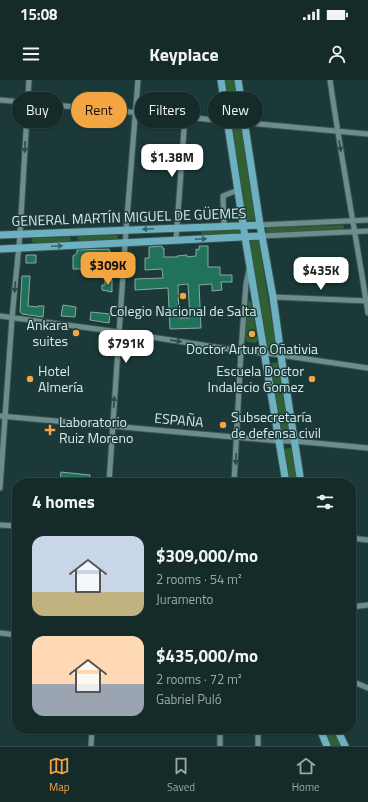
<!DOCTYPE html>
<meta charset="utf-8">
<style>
:root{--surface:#142b2a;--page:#213736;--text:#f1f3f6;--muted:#9da7a8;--line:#334747;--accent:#f2a541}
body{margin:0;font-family:"Titillium Web",sans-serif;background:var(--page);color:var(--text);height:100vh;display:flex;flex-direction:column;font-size:15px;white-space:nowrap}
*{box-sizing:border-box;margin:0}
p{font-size:13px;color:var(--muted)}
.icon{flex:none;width:22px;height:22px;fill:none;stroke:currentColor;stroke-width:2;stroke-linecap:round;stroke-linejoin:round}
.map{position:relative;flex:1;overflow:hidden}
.panel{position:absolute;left:12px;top:398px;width:344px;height:256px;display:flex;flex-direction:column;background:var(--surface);border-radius:16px;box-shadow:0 1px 3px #0004,0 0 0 1px var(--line)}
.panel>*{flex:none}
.top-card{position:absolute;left:12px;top:12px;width:344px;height:36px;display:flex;gap:8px}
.price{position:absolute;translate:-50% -34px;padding:0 9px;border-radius:8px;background:#fff;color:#222;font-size:13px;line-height:26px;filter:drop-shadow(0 1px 2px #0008)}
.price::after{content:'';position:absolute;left:50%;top:24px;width:12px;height:9px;margin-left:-6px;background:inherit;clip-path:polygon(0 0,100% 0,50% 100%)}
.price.on{background:var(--accent);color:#111}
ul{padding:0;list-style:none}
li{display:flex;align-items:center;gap:12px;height:100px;padding:0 20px}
li span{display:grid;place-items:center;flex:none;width:112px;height:80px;border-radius:12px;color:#555}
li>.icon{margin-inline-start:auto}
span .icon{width:48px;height:48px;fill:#fffc;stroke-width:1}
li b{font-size:17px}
h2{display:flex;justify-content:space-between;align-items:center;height:48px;padding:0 20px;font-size:17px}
.tag{padding:0 14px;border-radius:18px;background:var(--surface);box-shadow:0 1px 3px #0004,0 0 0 1px var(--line);font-size:14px;line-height:36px}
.tag.on{background:var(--accent);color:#111}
.status{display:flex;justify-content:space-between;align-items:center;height:28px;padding:0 20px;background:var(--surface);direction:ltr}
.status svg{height:11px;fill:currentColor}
header{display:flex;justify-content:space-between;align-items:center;height:52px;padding:0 20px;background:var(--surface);font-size:18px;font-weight:700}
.tabs{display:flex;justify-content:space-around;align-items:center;height:56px;border-top:1px solid var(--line);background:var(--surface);font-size:11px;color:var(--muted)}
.tabs a{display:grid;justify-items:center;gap:2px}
.tabs .on{color:var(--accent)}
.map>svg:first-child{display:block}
</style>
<div class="status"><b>15:08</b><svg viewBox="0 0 49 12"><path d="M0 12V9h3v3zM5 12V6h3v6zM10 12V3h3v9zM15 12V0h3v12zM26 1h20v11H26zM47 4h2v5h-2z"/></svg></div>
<header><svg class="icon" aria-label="menu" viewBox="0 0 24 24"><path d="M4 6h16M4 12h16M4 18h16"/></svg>Keyplace<svg class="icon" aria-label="person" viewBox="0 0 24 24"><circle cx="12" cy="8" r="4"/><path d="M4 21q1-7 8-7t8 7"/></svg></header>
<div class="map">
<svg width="368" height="666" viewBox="0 0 368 666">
<rect width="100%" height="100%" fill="#1a3938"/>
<path fill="#306031" d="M224,0H234L240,36C237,39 233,38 229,36Z
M233,46H240L242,48L256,138L254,140L248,141L245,139L231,49Z
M342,145L344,146V148L342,149L268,153L266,151V149L267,148Z
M241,149V154L203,156L202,155L201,152L204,150Z
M116,155L118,156V158L116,160L79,161L77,158L79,156Z
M69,157L71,159V160L69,162L34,163L31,161L33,158Z
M256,160L258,161L259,163L276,266L275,269C271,270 269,270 267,267L249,165C250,161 252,161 256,160Z
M249,220L251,222L257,258L258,260L256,263L247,262L245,258L248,222Z
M279,282L289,353L281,354L271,283Z
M292,368L298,403H289L283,369Z
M323,649H333L342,666H329Z"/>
<path fill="#21725b" stroke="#8ca99e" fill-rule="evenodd" d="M162,166V168H164V177H177V176L187,175V177L196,176V169L199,170V166H208V187H220V195H232V202H221L222,210L212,211V204L199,205L201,248L170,249L168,208L135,210V199L163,198L162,189L145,190V178H149V167ZM188,204L190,238H179L178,205Z
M109,169L110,172L113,174H114V187L105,188V180L82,181V189H73V176L77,173V170Z
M26,175H36V183H26Z
M22,196H30L28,226L38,227V226H44L43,237L22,234L20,232Z
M105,200H112V212L102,210V205H105Z
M63,225L76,227L75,237L61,236Z
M91,232L110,234L109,243L90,240Z
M61,392L90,395L89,403H60Z"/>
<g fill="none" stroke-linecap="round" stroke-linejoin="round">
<g stroke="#395454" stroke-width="7">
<path id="minor" d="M330,0C341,78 356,155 368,233
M0,20L368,54
M260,145L368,140
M224,146L223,116L238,110
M261,156L368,151
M176,160L185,36
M273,217L368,221
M0,236L119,252L241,271L273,274L368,288
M0,336L279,361H294L368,368
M109,403L126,150L138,0
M234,403L241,271L246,204L249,190
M0,408L12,238L20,154L29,0
M0,445L17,446
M351,458L368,460
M351,527L368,525
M0,553L17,555
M351,601L368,608
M91,666L92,649
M220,666V649
M258,666V649"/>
</g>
<g stroke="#395454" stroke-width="9">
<path id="major" d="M221,0L245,157L286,403
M238,0L260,145L273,217L282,282L301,403
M0,155L260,145
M0,169L261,156
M320,649L327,666
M337,649L345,666"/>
</g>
<use href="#minor" stroke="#6d8d8c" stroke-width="5"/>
<use href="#major" stroke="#6db1c1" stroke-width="7"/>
</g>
<defs><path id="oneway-solid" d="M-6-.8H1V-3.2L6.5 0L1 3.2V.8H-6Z"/></defs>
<g fill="#2b4a49">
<use href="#oneway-solid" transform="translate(340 66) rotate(80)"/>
<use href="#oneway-solid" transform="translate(25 67) rotate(93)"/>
<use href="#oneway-solid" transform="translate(15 207) rotate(95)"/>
<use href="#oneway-solid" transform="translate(176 261) rotate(9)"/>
<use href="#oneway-solid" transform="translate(114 322) rotate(-86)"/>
<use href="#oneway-solid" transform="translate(236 379) rotate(93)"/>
</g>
<g fill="#376368">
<use href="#oneway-solid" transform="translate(148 149) rotate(177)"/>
<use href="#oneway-solid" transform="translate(201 159) rotate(-2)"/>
<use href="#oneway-solid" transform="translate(57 166) rotate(-3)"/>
</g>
<g fill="#f2a541" stroke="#1a3938" stroke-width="1.5">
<circle cx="183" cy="216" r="4"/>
<circle cx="76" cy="253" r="4"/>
<circle cx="252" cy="254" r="4"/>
<circle cx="30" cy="299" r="4"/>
<circle cx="312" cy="299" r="4"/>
<circle cx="223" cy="345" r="4"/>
<path d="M48 344h4v4h4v4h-4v4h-4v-4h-4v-4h4z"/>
</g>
<g text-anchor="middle" stroke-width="3" stroke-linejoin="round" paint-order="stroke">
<g font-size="14" fill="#d8e9e9" stroke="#1a3938">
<text transform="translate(129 137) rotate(-2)" y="5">GENERAL MARTÍN MIGUEL DE GÜEMES</text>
<text transform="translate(179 340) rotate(5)" y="5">ESPAÑA</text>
</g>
<g font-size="14" fill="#d8e9e9" stroke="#1a3938" text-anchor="start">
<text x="183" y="236" text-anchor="middle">Colegio Nacional de Salta</text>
<text x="68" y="250" text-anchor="end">Ankara<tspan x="68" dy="16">suites</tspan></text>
<text x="252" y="274" text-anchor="middle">Doctor Arturo Oñativia</text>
<text x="38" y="296">Hotel<tspan x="38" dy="16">Almería</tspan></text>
<text x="304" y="296" text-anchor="end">Escuela Doctor<tspan x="304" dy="16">Indalecio Gomez</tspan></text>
<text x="231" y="342">Subsecretaría<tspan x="231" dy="16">de defensa civil</tspan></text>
<text x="59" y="347">Laboratorio<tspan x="59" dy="16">Ruiz Moreno</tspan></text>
</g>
</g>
</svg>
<b class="price" style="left:172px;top:98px">$1.38M</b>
<b class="price on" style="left:108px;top:206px">$309K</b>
<b class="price" style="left:321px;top:211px">$435K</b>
<b class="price" style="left:126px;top:284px">$791K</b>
<div class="top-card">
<a class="tag">Buy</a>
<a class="tag on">Rent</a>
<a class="tag">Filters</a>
<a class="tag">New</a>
</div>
<section class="panel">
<h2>4 homes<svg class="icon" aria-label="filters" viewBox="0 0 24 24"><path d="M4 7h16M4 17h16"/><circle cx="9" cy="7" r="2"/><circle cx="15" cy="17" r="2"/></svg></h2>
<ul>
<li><span style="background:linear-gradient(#c9d6e8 70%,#c2b280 0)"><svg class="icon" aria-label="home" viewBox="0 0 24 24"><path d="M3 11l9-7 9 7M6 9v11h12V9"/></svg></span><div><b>$309,000/mo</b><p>2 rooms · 54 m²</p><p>Juramento</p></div></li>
<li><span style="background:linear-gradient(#ffd9b3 60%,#9aa5b1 0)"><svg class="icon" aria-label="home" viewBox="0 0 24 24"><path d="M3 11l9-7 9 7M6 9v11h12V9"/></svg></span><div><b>$435,000/mo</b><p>2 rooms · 72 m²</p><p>Gabriel Puló</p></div></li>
</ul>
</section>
</div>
<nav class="tabs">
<a class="on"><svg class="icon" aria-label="map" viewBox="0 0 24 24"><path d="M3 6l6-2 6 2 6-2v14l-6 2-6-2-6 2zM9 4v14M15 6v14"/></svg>Map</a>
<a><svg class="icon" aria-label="saved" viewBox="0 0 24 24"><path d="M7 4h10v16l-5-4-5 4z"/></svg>Saved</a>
<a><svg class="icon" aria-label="home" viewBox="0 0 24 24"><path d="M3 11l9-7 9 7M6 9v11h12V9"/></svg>Home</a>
</nav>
